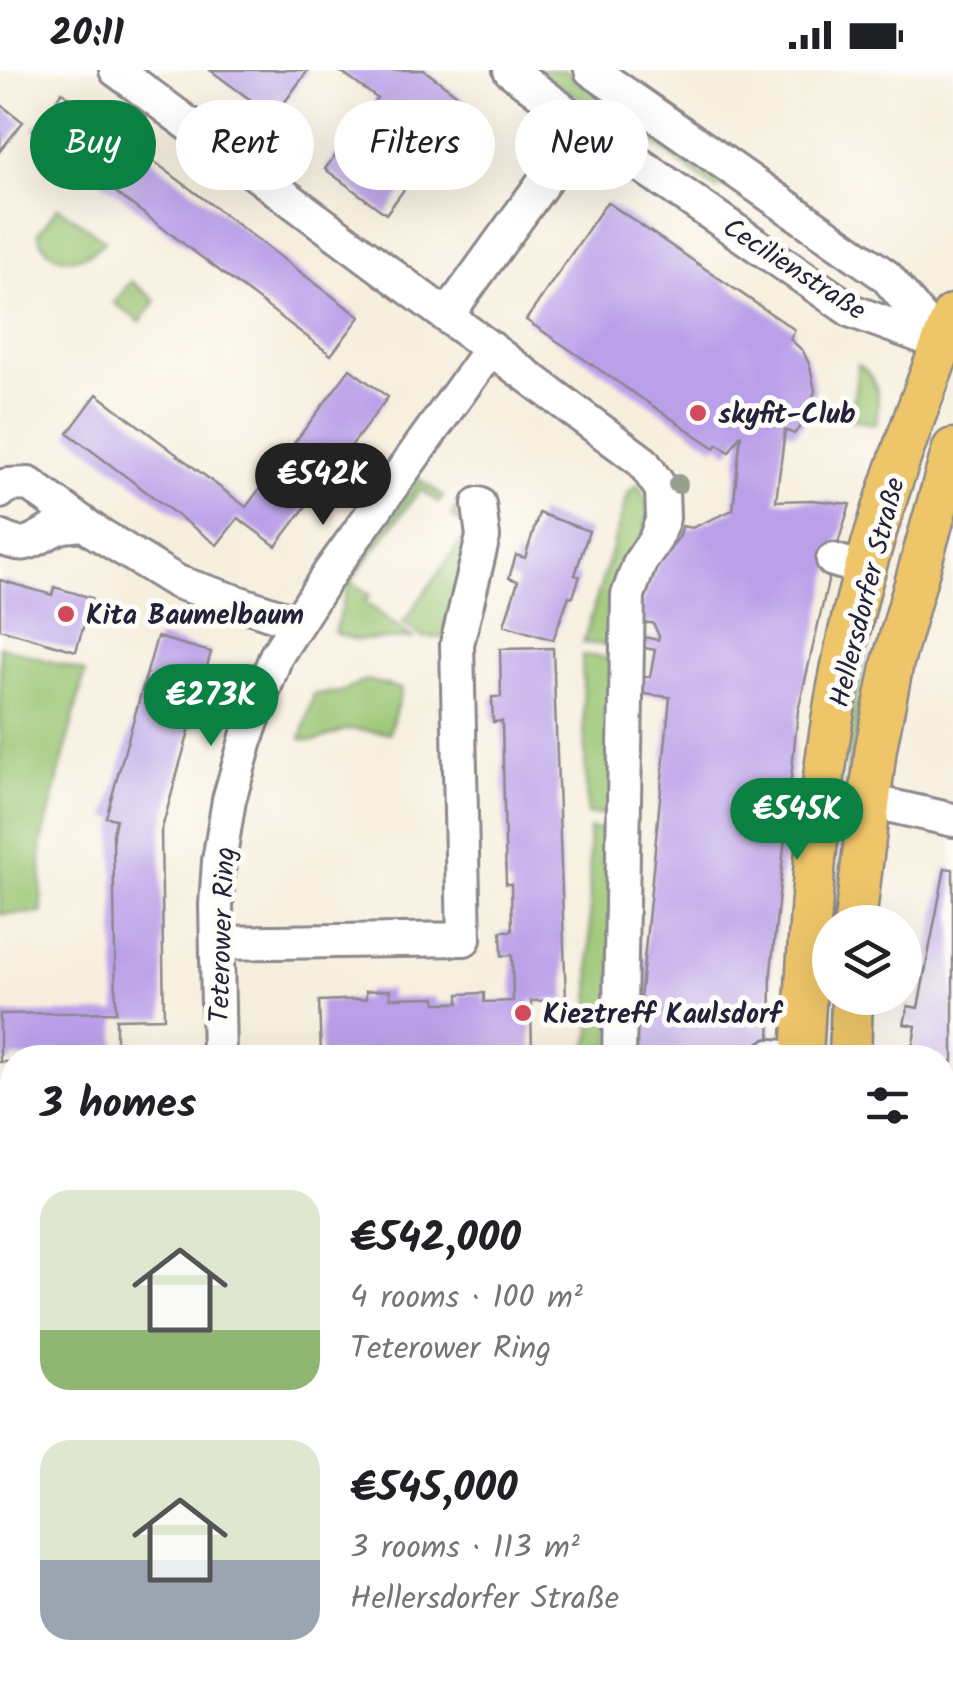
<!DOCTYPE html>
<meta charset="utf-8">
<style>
:root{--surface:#fff;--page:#f6f6f6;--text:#202124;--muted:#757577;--accent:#0b8043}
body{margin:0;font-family:Kalam,sans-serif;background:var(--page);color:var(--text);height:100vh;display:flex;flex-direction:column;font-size:38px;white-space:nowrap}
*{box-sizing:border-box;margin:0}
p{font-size:32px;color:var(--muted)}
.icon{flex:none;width:55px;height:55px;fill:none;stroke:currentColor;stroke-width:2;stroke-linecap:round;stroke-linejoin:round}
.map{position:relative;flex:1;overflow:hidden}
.drawer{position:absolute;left:0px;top:975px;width:955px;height:642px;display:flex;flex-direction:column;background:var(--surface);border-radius:40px 40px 0 0;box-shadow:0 10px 40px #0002}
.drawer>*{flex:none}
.banner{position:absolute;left:30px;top:30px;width:895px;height:90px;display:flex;gap:20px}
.fabs{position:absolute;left:812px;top:835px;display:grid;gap:20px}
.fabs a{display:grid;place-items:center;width:110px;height:110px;border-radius:50%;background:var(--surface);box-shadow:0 10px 40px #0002;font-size:50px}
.price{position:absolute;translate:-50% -85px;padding:0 22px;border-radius:35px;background:var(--accent);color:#fff;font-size:32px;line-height:65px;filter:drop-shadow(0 2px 5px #0008)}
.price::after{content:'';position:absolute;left:50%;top:60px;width:30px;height:22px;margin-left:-15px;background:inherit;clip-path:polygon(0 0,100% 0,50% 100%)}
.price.selected{background:#222;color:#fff}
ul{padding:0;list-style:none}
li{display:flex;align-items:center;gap:30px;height:250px;padding:0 40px}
li span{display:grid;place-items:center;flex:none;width:280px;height:200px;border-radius:30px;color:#555}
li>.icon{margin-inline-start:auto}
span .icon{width:120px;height:120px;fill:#fffc;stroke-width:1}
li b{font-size:42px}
h2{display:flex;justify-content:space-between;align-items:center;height:120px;padding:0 40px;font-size:42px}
.chip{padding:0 35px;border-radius:45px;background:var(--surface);box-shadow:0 10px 40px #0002;font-size:35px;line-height:90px}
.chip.selected{background:var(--accent);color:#fff}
.status{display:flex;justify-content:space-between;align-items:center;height:70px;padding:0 50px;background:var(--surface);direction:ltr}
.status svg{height:28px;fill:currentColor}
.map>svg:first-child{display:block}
</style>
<div class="status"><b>20:11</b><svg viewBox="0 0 49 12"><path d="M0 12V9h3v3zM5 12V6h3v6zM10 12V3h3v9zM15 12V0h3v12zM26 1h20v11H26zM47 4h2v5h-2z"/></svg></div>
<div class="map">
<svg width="953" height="1617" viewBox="0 0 953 1617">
<rect width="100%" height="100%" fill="#fdfcf7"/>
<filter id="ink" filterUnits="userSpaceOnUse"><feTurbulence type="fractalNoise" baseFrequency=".01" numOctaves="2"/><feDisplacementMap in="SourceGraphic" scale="20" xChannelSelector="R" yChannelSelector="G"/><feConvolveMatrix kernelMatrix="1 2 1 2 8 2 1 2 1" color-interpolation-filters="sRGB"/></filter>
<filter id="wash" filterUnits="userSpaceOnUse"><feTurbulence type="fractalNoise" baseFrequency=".0048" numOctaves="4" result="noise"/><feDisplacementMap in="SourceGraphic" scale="40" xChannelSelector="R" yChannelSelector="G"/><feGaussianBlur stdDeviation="2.25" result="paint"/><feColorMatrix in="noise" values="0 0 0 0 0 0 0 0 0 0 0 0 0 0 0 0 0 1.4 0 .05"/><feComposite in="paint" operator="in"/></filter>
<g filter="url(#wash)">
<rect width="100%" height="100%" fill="#f7efde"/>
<path fill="#99c471" stroke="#5e7356" stroke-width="2.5" d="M531,0H564L722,110L723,117L716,119L619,49Z
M58,137L105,170C88,194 46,197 38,163Z
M131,211L156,231L140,252L114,233Z
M858,295C880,306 880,332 876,354L851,350Z
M914,386L923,389L893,482L862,600L857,650L859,694L840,816L853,620Z
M419,409L443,426L438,432L420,420L351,511L370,525L365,532L413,568L356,570L334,563L351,505Z
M638,414L650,439L619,576L583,573L629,422Z
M459,433L474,447L450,568L422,567L403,553L469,460L451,446Z
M0,576L85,602L41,776L42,843L0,844Z
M582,585L619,589L615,745L587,744Z
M366,610L402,619L389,663L348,659L315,671L301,669L314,624L341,622Z
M589,759L615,760L611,987L583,988L591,966Z
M0,1093H12V1316H0Z
M129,1605H206L207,1617H136Z"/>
<g id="blocks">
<path fill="#bba0e9" d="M210,0H308L274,47Z
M338,0H424L468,33L386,144L325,99L377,28Z
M62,22L360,247L331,285L33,60Z
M0,34L23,52L0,81Z
M607,132L795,260L790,269L803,281L810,296L815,321L807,348L794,364L785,360L776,431L812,430L850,434L833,490L798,641L771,902L770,988H665L627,984L629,940L639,941L670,627L642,624L643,607H650L655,580L641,577L644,567L658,570L659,566L653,553H641L642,533L657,495L680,466L682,456L692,458L733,440L741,364L729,382L718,374L715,378L526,250Z
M350,299L388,327L276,476L238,448L217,475L68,363L97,324L246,437Z
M539,443L589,461L575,505L580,506L573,527L569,526L553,570L504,555L518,511L509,508L516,485L525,488Z
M0,510L52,525L54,517L92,528L76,581L0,559Z
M157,567L211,582L161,762L164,948L116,949V988H12V992H0V944L116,942L113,763L116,749L106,747Z
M553,578L566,930L531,931L532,984L437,986V980L321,984L319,931L366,929V921L390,920V928L436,927V933H459V924L484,923V932L513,931L512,885L502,886L501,861H512L511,814H506L502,651L493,652L492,627H501L500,579Z
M945,798L953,799V992L942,990V988L911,984L916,956L904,954L908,936L918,938Z
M942,1123L953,1126V1343L942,1341Z
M12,1364V1605H29V1617H3L0,1614V1365Z
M290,1605H333V1617H290Z"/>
</g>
</g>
<g filter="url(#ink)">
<use href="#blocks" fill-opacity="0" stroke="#8c888c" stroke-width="2.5"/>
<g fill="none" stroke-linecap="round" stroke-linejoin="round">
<g stroke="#8c888c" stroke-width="38">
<path id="minor" d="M116,0L643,392L662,420L663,448L655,470L640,492L628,525L619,988
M510,0L584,56L852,241L942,274
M591,0L886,206L942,273
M448,244L584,56
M0,422L7,415L29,414L94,461L177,512L296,552
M0,467C30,483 35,466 60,457C67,455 77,455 84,454
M833,490L867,500
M869,731L953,750
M217,873L464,869L457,574L483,467L479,434
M770,986L802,988
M219,988L216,835L219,791L229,730L249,660L276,586L330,502L491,278
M0,1062H12
M608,1605V1617
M919,1617L921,1605"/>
</g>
<g stroke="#8c888c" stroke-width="45">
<path id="major" d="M855,852L876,678L893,592L953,379
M802,988C809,859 816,727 841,601C864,479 909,360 953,245
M850,988L852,928
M798,1605V1617
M844,1617V1605"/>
</g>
<use href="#minor" stroke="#fff" stroke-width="32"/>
<use href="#major" stroke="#eec569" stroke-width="40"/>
</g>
<circle fill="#999e8f" cx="678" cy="414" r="10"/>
</g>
<g fill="#d1495b" stroke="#fdfcf7" stroke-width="4">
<circle cx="698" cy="343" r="10"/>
<circle cx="66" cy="544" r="10"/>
<circle cx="523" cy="943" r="10"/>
</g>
<g text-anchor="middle" stroke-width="10" stroke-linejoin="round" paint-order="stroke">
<g font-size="28" fill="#22223b" stroke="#fdfcf7">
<text transform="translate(795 198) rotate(33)" y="10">Cecilienstraße</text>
<text transform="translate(866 522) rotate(-76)" y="10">Hellersdorfer Straße</text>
<text transform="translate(221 865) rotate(-88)" y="10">Teterower Ring</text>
</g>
<g font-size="28" font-weight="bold" fill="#22223b" stroke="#fdfcf7" text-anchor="start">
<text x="718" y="353">skyfit-Club</text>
<text x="86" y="554">Kita Baumelbaum</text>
<text x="543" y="953">Kieztreff Kaulsdorf</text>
</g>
</g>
</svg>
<div class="fabs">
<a><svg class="icon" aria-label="layers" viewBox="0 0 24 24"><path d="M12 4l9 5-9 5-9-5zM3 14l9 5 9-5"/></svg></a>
</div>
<b class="price selected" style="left:323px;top:458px">€542K</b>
<b class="price" style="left:211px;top:679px">€273K</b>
<b class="price" style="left:797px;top:793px">€545K</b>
<div class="banner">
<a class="chip selected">Buy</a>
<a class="chip">Rent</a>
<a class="chip">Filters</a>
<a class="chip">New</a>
</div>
<section class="drawer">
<h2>3 homes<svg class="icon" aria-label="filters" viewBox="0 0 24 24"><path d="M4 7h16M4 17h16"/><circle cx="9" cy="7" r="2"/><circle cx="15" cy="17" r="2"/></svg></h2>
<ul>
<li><span style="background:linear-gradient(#dfe7d0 70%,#8fb573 0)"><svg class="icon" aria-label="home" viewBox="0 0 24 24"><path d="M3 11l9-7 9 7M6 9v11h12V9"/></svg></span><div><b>€542,000</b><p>4 rooms · 100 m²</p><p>Teterower Ring</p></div></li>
<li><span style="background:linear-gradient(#dfe7d0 60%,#9aa5b1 0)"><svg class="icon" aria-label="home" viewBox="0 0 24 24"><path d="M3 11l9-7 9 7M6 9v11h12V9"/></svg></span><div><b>€545,000</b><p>3 rooms · 113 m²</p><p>Hellersdorfer Straße</p></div></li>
</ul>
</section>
</div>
